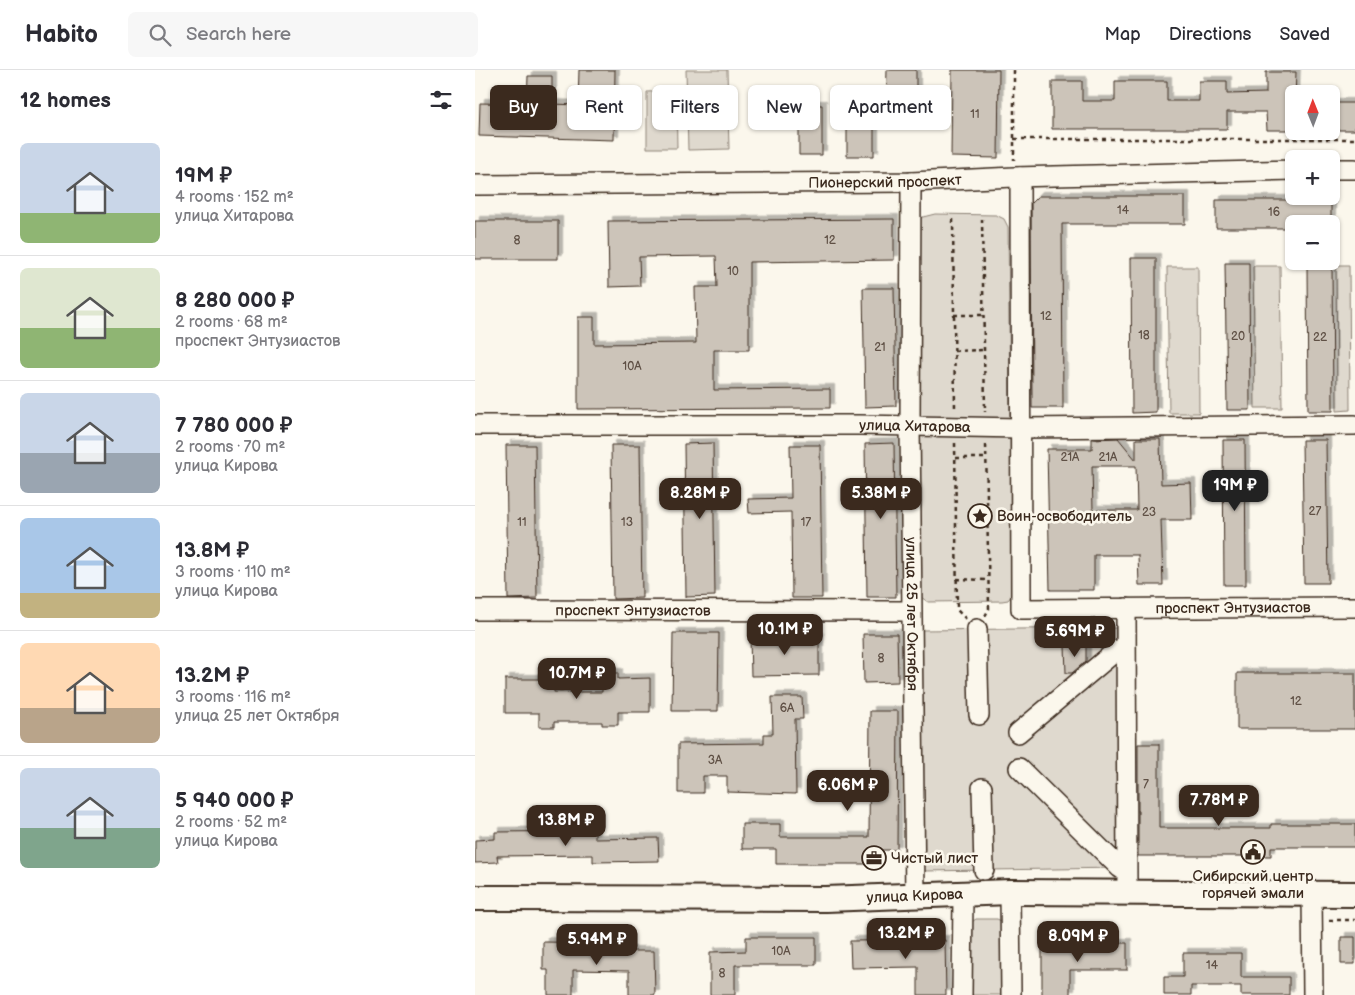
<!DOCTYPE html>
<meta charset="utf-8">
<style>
:root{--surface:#fff;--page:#f7f7f7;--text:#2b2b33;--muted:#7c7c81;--line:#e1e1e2;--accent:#3b2a1e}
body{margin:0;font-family:"Balsamiq Sans",sans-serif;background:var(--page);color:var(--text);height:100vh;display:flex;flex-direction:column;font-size:19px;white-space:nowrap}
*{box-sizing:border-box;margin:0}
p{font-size:16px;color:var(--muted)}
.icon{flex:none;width:28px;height:28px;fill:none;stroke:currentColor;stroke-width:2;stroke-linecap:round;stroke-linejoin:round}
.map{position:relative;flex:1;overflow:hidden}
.side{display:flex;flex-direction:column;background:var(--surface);width:475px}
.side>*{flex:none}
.hud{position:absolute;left:15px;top:15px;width:475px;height:45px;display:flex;gap:10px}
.needle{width:32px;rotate:359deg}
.buttons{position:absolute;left:810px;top:15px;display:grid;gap:10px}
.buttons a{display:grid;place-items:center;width:55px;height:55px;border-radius:8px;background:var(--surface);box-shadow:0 1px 4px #0004;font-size:25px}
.price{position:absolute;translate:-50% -42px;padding:0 11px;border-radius:10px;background:var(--accent);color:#fff;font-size:16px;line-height:32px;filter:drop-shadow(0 1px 2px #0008)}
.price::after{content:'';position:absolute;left:50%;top:30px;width:15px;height:11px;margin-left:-8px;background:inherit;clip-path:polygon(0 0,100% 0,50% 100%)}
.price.on{background:#222;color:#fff}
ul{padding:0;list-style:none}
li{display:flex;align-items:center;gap:15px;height:125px;padding:0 20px}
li+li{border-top:1px solid var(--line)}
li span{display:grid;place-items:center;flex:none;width:140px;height:100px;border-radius:8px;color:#555}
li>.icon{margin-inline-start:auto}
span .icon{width:60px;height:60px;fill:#fffc;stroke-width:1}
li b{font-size:21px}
h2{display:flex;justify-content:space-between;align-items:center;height:60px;padding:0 20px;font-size:21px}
.chip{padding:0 18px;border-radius:8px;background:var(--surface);box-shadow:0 1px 4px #0004;font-size:18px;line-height:45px}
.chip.on{background:var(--accent);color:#fff}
header{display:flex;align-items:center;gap:30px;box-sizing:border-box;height:70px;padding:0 25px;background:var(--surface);border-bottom:1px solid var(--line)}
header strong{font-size:24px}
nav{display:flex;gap:28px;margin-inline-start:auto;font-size:18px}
.search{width:350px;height:45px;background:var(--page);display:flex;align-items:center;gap:12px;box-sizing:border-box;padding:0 18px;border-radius:8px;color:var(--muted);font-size:19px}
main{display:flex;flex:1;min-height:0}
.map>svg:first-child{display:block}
</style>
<header>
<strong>Habito</strong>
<div class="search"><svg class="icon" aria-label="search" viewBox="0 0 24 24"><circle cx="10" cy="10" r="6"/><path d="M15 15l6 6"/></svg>Search here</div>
<nav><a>Map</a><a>Directions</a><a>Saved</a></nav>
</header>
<main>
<section class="side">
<h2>12 homes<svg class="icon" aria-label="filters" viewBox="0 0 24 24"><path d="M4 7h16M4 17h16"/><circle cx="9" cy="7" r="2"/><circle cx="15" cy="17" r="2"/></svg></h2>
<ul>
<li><span style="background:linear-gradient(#c9d6e8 70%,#8fb573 0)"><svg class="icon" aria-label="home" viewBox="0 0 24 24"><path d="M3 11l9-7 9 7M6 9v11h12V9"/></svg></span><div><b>19M ₽</b><p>4 rooms · 152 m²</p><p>улица Хитарова</p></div></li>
<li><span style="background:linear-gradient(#dfe7d0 60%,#8fb573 0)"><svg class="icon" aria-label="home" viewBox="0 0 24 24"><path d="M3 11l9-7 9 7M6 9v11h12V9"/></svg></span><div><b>8 280 000 ₽</b><p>2 rooms · 68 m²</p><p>проспект Энтузиастов</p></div></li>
<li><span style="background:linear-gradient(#c9d6e8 60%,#9aa5b1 0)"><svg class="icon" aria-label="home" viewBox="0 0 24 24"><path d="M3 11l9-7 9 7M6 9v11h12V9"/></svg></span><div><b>7 780 000 ₽</b><p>2 rooms · 70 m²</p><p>улица Кирова</p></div></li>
<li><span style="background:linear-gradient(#a9c7e8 75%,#c2b280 0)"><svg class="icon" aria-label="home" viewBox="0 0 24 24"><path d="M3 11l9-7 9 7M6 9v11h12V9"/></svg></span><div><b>13.8M ₽</b><p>3 rooms · 110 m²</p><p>улица Кирова</p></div></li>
<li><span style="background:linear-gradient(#ffd9b3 65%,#b9a48a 0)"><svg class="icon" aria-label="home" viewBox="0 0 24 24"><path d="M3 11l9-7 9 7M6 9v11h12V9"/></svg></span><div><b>13.2M ₽</b><p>3 rooms · 116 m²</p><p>улица 25 лет Октября</p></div></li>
<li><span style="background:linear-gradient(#c9d6e8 60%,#7fa58c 0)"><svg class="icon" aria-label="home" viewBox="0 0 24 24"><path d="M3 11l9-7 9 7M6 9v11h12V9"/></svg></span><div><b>5 940 000 ₽</b><p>2 rooms · 52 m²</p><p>улица Кирова</p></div></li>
</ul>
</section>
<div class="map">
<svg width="880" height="925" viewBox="0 0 880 925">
<defs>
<filter id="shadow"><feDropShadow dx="4.5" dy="-4.5" stdDeviation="0" flood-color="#0004"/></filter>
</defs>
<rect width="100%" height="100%" fill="#fbf7ec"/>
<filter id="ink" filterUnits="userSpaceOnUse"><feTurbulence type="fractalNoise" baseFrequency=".02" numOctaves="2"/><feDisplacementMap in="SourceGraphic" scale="10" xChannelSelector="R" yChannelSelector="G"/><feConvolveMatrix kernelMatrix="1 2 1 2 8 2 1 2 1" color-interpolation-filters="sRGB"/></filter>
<g filter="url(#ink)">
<path fill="#dfd9ce" stroke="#8d8276" d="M211,0H252L254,79L213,80Z
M201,21L202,78H172V22Z
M460,144L521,145L529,149L533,157L537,525L533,530L527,531L453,532L443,525L444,148Z
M861,195H874L875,340L862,341Z
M778,196H805L807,338H780Z
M692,197H723L724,343H694Z
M641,558L645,798L449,801L446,560Z
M501,849H522L530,853V925H494V854Z"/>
<path fill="#ccc4b9" stroke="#3b2a1e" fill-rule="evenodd" filter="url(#shadow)" d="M104,0H140L139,70L4,66L5,33L52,34L53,6H77V34L103,35Z
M412,0H441V35H411Z
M477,0H524L523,88L476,87Z
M791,2H821L819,60H792L791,42H752V59H577V11H607V31H640V11H692V31H724V11H752V24L791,23Z
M856,33H880V60H856Z
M324,35H347V85H324Z
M372,35H399V86H372Z
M563,126H710V154H587L588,338H557L556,133Z
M741,130H856V154H819V158H741Z
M419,149V190L274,192V280H239V320L355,319V338L103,339V247H119V274L221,273L220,217H242L241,186L164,187L165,216L134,217L133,151Z
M0,151H83V189H0Z
M656,188H681V342L657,343Z
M750,193H774L775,340H752Z
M832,194H857L858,341H833Z
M388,218H419L421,336L390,337Z
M643,368L661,390V369H685L686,414L716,413L717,450H686L688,515H664L663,485H619V520H575L572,379H617V369ZM617,396H661L662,440H618Z
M748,370H770L771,515H749Z
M827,370H851L853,513H829Z
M238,373L240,526L211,527L209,374Z
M419,373L421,527H392L390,374Z
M31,375H60L62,528L33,529Z
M136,375H165L167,528L138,529Z
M315,375H345L347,528H317L316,442L274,443L273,429L316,428Z
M198,563H244L243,641H197Z
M388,564H422L423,612L389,613Z
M344,567V605L276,606L275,568Z
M590,576H611V591L597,603H591Z
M64,603H79V622H127V603H143V609L175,608V642H143V655H127V652H79V657H64V643H30V609H64Z
M762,603H880V659H762Z
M297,627H327L328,649H320L321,724L252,722V706H228V723H203V674L289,673V664H298Z
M395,641H423L422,780H403V794H301V779H267V754H305V767H394Z
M663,674H684V758H796V754H880V777H796V786H663Z
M120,761V769L183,768L184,791L118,792V785L22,786L23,792L0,793V770L20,769V762Z
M271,867H341V895H260V925H235V882L271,881Z
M866,867H880V894H866Z
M470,870L471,925H443V897L376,898L375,871Z
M68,872L138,873V881H179L180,925H154V901L98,900V925H73V900H68Z
M567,873H652V900H595V925H567Z
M708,883H766V907H814V925H766V916H716V925H689V907H708Z"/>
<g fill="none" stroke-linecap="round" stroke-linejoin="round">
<g stroke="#3b2a1e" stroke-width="22">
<g id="minor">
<path d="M856,99H880"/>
<path id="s1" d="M545,107L546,539L880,537"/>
<path id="s2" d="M436,112L435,355L440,827"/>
<path id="s3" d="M0,115L436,112L539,107L819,100"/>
<path id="s4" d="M0,355H385L545,358L880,355"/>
<path d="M651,538L652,823"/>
<path id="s5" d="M0,540L436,541"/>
<path d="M502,559L504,645"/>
<path d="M543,663L642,580"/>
<path d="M544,698L645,798"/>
<path d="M507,718L509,800"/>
<path d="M535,822L536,925"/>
<path d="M837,824L838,925"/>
<path d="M487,925L488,825"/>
</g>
</g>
<g stroke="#3b2a1e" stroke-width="28">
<g id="major">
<path id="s6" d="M0,828L351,829L535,822L880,824"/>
</g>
</g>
<path stroke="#3b2a1e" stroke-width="2.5" stroke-dasharray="4 4" stroke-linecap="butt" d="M539,0V90
M539,69H880
M478,149L480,340
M507,149L510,342
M479,245H509
M479,281L509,280
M480,373L482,540L491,549
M481,388H511
M482,509L513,510
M510,546L514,539L511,373
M854,850H880"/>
<use href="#minor" stroke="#fbf7ec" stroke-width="19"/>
<use href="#major" stroke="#fbf7ec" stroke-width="24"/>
</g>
</g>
<defs>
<g id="sight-ring" transform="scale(1.25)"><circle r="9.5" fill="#fbf7ec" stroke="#3b2a1e" stroke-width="1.5"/><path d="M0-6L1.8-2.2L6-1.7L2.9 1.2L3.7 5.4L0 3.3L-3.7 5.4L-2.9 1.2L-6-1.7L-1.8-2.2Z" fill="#3b2a1e"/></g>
<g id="civic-ring" transform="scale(1.25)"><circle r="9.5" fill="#fbf7ec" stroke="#3b2a1e" stroke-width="1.5"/><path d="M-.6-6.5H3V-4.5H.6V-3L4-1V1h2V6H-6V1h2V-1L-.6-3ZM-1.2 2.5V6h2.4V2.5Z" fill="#3b2a1e"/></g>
<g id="office-ring" transform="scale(1.25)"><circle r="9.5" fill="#fbf7ec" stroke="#3b2a1e" stroke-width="1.5"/><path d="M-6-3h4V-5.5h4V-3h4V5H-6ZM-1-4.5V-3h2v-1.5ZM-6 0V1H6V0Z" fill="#3b2a1e"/></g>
</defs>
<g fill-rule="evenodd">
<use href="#sight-ring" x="505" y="446"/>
<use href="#civic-ring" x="778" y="782"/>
<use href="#office-ring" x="399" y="788"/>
</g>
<g text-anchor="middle" stroke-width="5" stroke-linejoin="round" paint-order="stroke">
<g font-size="12" fill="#5f5045">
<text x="500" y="48">11</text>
<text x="648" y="144">14</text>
<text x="799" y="146">16</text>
<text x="42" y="174">8</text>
<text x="355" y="174">12</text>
<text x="258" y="205">10</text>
<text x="571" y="250">12</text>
<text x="669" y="269">18</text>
<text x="763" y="270">20</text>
<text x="845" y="271">22</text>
<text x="405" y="281">21</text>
<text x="157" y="300">10А</text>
<text x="595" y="391">21А</text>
<text x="633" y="391">21А</text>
<text x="840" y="445">27</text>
<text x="674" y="446">23</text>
<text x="47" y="456">11</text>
<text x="152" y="456">13</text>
<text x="331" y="456">17</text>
<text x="406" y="592">8</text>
<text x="821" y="635">12</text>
<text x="312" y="642">6А</text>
<text x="240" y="694">3А</text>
<text x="671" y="718">7</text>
<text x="306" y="885">10А</text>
<text x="737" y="899">14</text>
<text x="247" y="907">8</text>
</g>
<g font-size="15" fill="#3b2a1e" stroke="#fbf7ec">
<text dy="5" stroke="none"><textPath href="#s3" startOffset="410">Пионерский проспект</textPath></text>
<text dy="5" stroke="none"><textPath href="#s4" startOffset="440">улица Хитарова</textPath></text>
<text dy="5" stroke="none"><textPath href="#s1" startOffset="644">проспект Энтузиастов</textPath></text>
<text dy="5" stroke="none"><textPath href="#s5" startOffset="158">проспект Энтузиастов</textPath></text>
<text dy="5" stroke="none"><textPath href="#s2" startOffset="432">улица 25 лет Октября</textPath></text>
<text dy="5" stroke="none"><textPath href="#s6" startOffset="440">улица Кирова</textPath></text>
</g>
<g font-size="15" fill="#3b2a1e" stroke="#fbf7ec" text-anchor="start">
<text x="522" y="451">Воин-освободитель</text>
<text x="416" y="793">Чистый лист</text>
<text x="778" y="811" text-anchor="middle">Сибирский центр<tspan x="778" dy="17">горячей эмали</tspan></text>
</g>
</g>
</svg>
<div class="buttons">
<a><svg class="needle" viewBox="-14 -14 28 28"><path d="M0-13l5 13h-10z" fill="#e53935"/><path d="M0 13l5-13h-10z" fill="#7c7c81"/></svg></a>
<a>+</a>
<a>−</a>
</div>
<b class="price on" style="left:760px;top:442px">19M ₽</b>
<b class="price" style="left:225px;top:450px">8.28M ₽</b>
<b class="price" style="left:406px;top:450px">5.38M ₽</b>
<b class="price" style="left:310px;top:586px">10.1M ₽</b>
<b class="price" style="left:600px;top:588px">5.69M ₽</b>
<b class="price" style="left:102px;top:630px">10.7M ₽</b>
<b class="price" style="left:373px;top:742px">6.06M ₽</b>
<b class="price" style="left:744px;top:757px">7.78M ₽</b>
<b class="price" style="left:91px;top:777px">13.8M ₽</b>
<b class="price" style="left:431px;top:890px">13.2M ₽</b>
<b class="price" style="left:603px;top:893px">8.09M ₽</b>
<b class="price" style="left:122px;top:896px">5.94M ₽</b>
<div class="hud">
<a class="chip on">Buy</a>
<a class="chip">Rent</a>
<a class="chip">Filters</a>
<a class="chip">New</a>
<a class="chip">Apartment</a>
</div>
</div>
</main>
